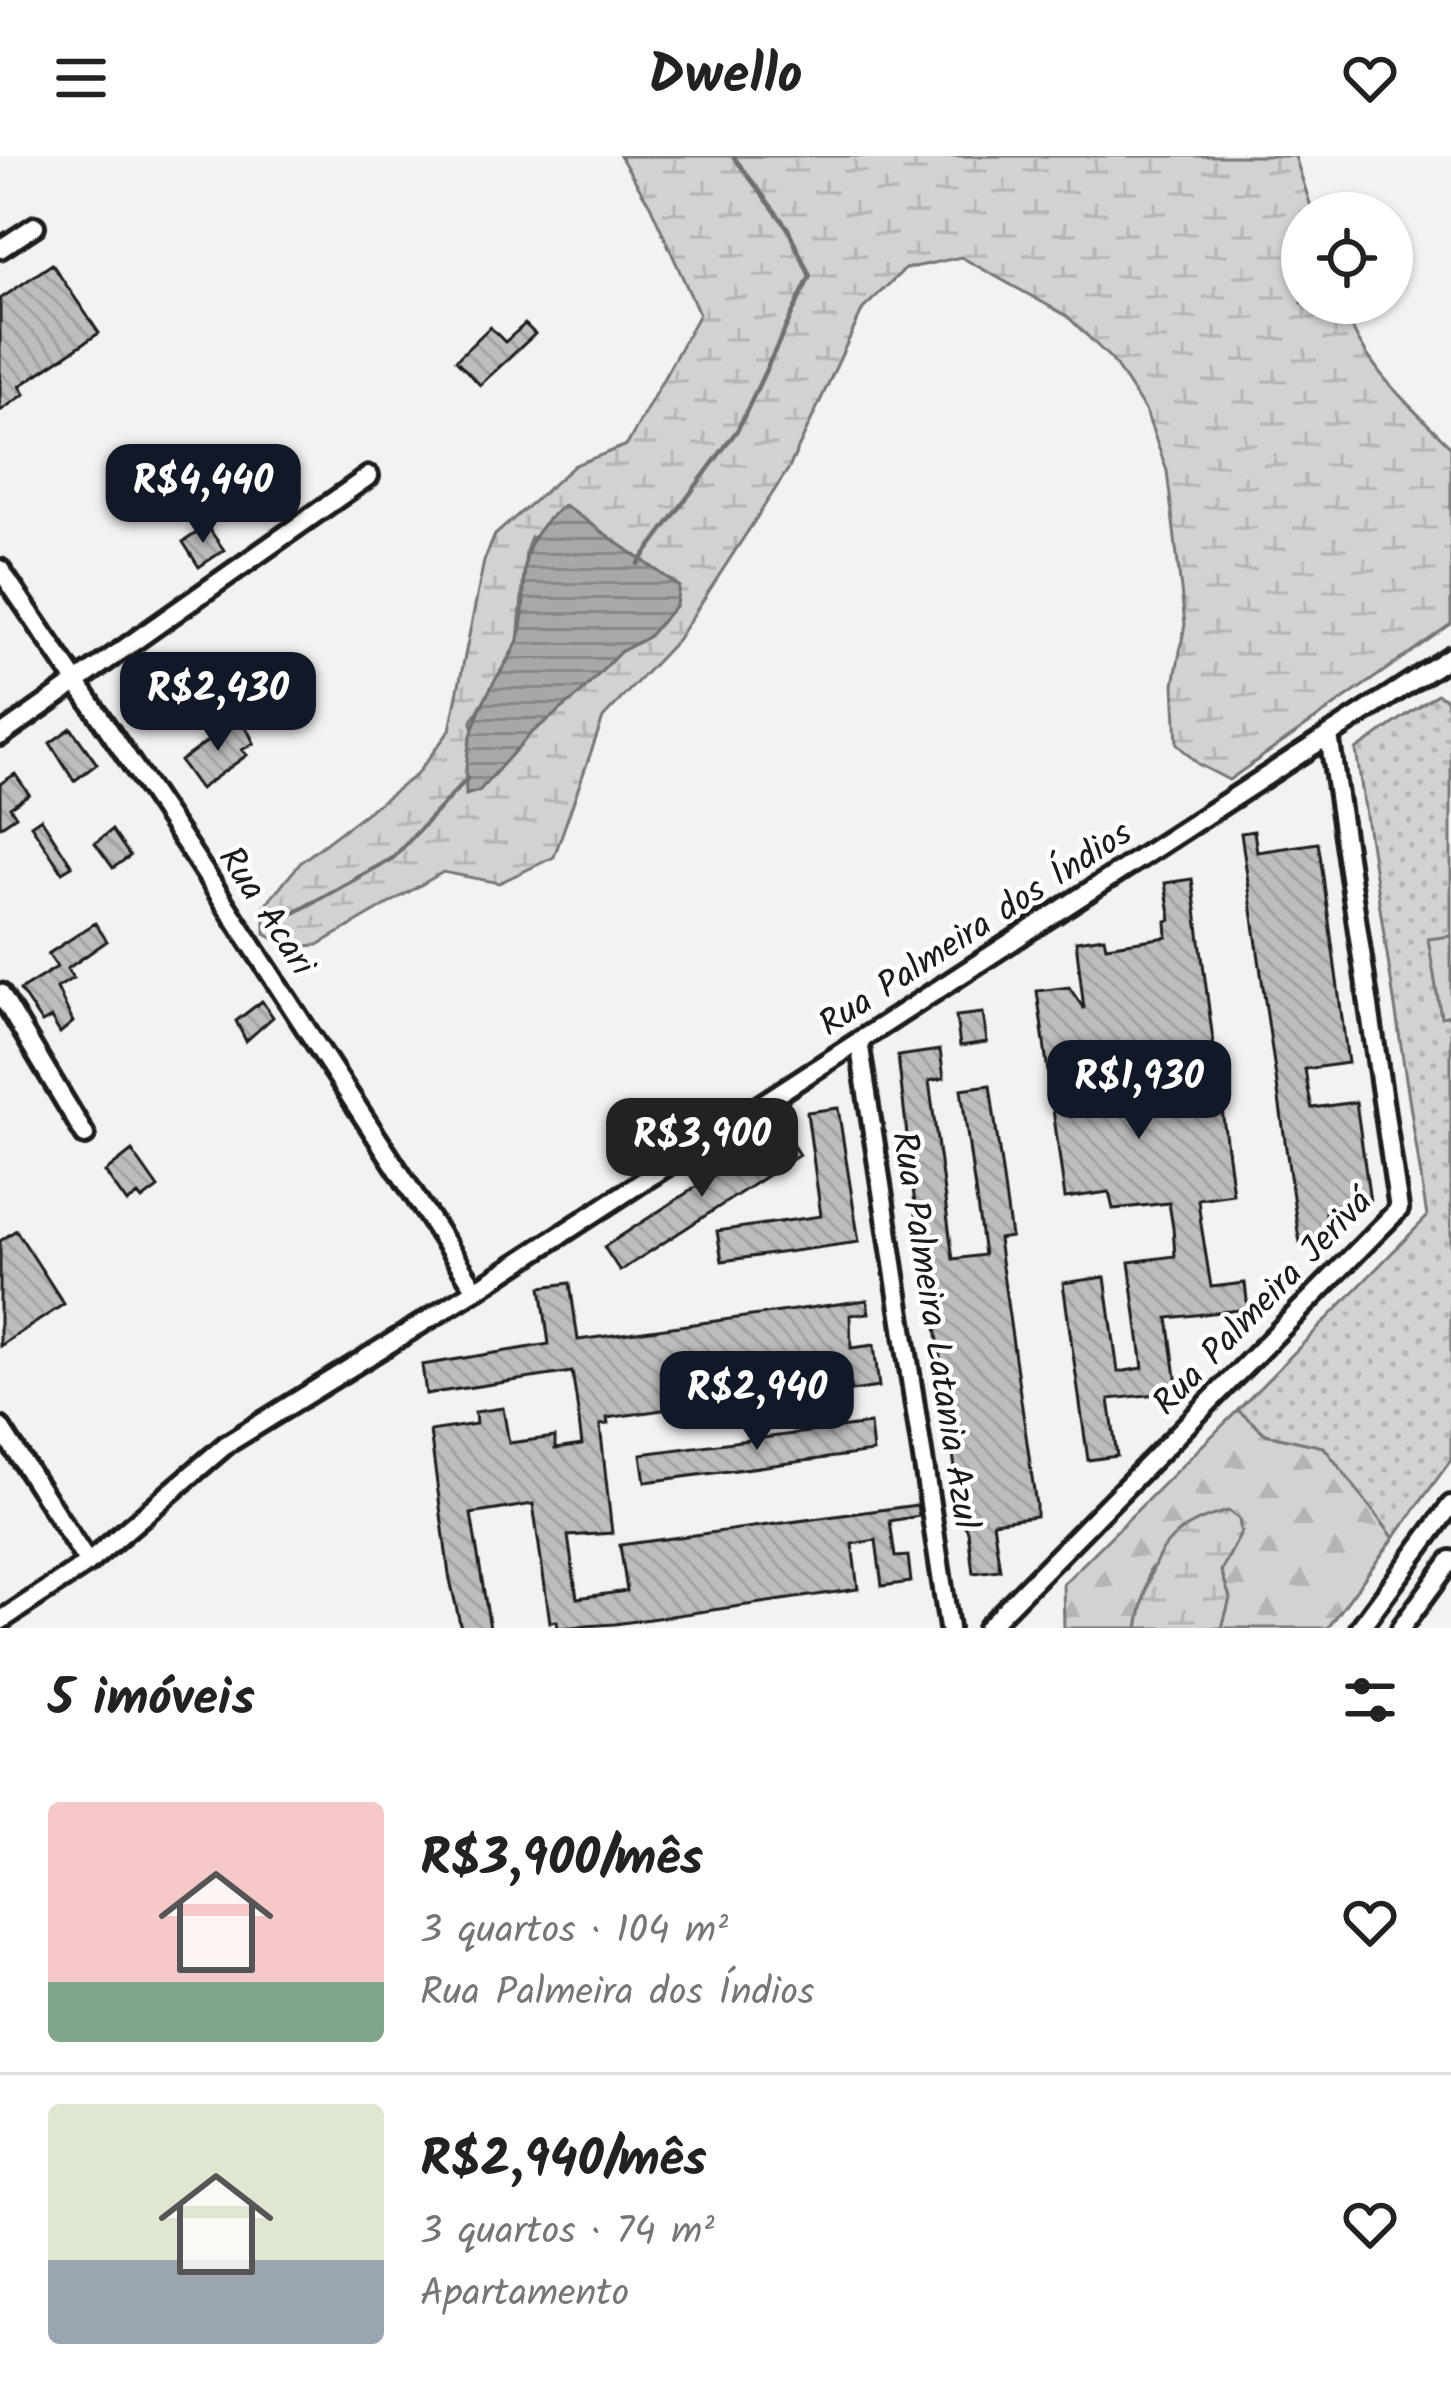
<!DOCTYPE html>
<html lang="pt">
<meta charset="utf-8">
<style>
:root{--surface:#fff;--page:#f6f6f6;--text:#222;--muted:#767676;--line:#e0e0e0;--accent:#111827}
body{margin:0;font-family:Kalam,sans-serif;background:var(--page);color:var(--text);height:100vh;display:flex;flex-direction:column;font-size:45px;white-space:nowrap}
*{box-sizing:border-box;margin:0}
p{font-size:39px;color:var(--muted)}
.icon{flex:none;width:66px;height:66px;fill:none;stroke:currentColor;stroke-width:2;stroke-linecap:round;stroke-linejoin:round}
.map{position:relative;height:1472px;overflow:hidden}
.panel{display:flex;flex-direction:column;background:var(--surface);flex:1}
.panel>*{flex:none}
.controls{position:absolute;left:1281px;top:36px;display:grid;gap:24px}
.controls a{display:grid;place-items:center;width:132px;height:132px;border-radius:50%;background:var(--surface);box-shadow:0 3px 9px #0004;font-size:60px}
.price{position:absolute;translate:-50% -102px;padding:0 27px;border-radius:24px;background:var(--accent);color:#fff;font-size:39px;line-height:78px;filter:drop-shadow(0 3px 6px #0008)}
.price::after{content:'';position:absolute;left:50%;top:72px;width:36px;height:27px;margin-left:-18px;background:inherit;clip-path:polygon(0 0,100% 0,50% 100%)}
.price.selected{background:#222;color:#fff}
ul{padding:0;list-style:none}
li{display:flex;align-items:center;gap:36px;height:300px;padding:0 48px}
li+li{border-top:3px solid var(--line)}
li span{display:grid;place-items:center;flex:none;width:336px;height:240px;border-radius:12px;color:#555}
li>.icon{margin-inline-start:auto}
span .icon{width:144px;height:144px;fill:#fffc;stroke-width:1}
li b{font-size:51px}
h2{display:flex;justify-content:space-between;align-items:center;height:144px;padding:0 48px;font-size:51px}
header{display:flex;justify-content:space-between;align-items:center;height:156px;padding:0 48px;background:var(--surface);font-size:54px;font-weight:600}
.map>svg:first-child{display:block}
</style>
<header><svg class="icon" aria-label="menu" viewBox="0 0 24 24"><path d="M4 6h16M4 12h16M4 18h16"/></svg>Dwello<svg class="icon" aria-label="heart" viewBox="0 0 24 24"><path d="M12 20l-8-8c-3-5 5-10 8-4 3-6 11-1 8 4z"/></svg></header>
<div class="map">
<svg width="1451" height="1472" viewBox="0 0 1451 1472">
<defs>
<pattern id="forest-firs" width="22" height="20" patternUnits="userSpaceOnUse" patternTransform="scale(3)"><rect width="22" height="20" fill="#d2d2d2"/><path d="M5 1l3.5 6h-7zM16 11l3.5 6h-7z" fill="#b4b4b4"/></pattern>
<pattern id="wetland-marsh" width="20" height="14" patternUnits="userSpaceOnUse" patternTransform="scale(3)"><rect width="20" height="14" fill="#d2d2d2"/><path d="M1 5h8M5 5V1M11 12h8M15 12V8" fill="none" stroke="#b4b4b4"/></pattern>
<pattern id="park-dots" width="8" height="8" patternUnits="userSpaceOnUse" patternTransform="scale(3)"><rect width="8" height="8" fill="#d2d2d2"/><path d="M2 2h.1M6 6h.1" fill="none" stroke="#b4b4b4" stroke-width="1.8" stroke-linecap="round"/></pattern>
<pattern id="water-rules" width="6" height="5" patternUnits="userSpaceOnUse" patternTransform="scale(3)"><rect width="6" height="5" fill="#a8a8a8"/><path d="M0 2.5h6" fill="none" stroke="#888"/></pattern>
<pattern id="building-back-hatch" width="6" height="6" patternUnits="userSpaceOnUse" patternTransform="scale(3)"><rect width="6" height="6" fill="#bdbdbd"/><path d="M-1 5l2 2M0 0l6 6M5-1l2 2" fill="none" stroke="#a2a2a2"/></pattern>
</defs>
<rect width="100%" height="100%" fill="#f2f2f2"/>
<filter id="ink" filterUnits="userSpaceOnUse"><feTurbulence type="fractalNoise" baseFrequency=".00833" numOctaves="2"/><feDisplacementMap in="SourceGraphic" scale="24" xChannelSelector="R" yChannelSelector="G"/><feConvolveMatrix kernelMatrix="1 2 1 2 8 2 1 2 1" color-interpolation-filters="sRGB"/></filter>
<g filter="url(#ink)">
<path fill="url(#forest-firs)" stroke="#777" stroke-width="3" d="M1238,1254L1266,1278L1324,1291L1394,1382L1328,1472H1222L1230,1442L1221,1415L1241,1377L1150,1412L1138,1472H1064L1063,1428Z"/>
<path fill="url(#wetland-marsh)" stroke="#777" stroke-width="3" fill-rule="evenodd" d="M620,0H1295L1313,57H1302V147H1342C1363,210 1405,245 1451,291V468L1229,624L1198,608L1177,588L1174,528L1185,468L1167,315L1146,256L1112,204L1067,160L961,101L905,113L863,153L789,312L677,484L603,562L554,701L499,727L443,716L318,789L289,791L265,778V749L302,705L416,619L450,574L484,405L495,379L575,309L627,289L699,158L650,49ZM531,381L648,481L620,496L578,540L530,578L479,635L472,565L518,485L526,395Z
M1228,1355L1239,1363L1241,1377L1221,1415L1230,1442L1222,1472H1138C1151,1407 1157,1373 1228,1355Z"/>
<path fill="url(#park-dots)" stroke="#777" stroke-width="3" d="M1437,538L1446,543L1451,576V1304L1394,1382L1324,1291L1266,1278L1238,1254L1427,1061L1356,594Z"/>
<path fill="#d2d2d2" stroke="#777" stroke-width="3" d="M1451,780V859L1441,861L1428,783Z"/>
<path fill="url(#water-rules)" stroke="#707070" stroke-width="3" d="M564,349L679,430L676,449L648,481L620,496L578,540L530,578L479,635L466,639C464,591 472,566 495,524C503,512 514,497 518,484C535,423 504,397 564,349Z"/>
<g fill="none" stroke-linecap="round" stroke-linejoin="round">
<path stroke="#707070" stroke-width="4.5" d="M638,408L738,273L810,120L787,71L733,0
M283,763L393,702L467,623"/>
</g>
<path fill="url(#building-back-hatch)" stroke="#1c1c1c" stroke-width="3" d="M52,108L99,177L20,230L25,238L0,255V143Z
M525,168L535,178L480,229L456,204L490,171L505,186Z
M207,370L224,394L199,411L183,386Z
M241,561L254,587L242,594L247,599L200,633L180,605Z
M71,572L97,608L74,625L50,587Z
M15,618L29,638L10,651L16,660L0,671V628Z
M41,662L72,710L62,716L31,669Z
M112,674L130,700L113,712L95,687Z
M1254,675L1257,696L1318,687L1320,698L1348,907L1305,913L1309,938L1312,952L1356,946L1370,1046L1325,1051L1329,1083L1300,1086L1298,1076L1241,677Z
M1192,723L1233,1038L1198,1043L1201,1068L1211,1131L1245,1127L1248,1153L1168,1162L1178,1236L1109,1243L1117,1300L1088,1304L1063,1127L1105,1121L1118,1216L1143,1212L1129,1106L1175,1100L1173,1072L1169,1047L1113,1053L1109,1036L1065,1042L1037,835L1069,831L1084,853L1076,785L1104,781L1106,790L1167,781L1166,765L1171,764L1165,727Z
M95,767L107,785L67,813L73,822L57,832L73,866L60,877L51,862L42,867L20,834L57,811L48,798Z
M262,845L273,861L246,885L236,865Z
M983,857L987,886L960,890L956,860Z
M940,894L944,922L929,925L953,1103L984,1099L961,933L990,929L1011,1081L998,1083L1036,1349V1360L993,1366L1000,1414L973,1417L968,1375L962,1365L929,1118L916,1058L898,900Z
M838,952L859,1086L722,1105L717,1075L821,1060L807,956Z
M783,974L799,999L620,1115L604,1091Z
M132,995L158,1032L142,1044L138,1039L127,1047L105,1016Z
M16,1074L64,1148L0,1190V1085Z
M570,1127L578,1184L867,1144L869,1157L850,1159L851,1192L874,1189L879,1231L851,1235L850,1227L607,1262L608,1268L600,1269L612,1377L568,1380L577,1442L627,1435L620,1389L917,1349L919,1360L890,1365L895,1401L908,1400L911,1426L882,1430L876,1384L852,1388L858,1433L615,1468L558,1472L557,1465L550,1466L533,1348L471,1358L490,1472H461L449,1419L430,1275L476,1268L475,1256L503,1252L509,1287L555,1281V1293L582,1289L576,1241L572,1216L426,1238L422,1209L549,1188L541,1131Z
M870,1268L873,1296L645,1326L641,1298Z"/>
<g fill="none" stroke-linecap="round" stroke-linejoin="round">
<g stroke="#1c1c1c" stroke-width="26">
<path id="street" d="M0,93L35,70
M0,413L186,688L476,1134
M0,580L369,320
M0,837L85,979
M859,885L949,1472
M0,1271L88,1407
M0,1465L88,1407L227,1288L476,1134L1451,500
M987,1472L1399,1053L1329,579
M1360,1472L1451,1349
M1401,1472L1451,1404"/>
</g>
<use href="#street" stroke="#fff" stroke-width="16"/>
</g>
</g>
<g text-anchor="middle" stroke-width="9" stroke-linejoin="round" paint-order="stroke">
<g font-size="36" fill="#1c1c1c" stroke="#fff">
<text transform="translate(268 754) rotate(57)" y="13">Rua Acari</text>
<text transform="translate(974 771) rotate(-33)" y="13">Rua Palmeira dos Índios</text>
<text transform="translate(1261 1145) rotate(-46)" y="13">Rua Palmeira Jerivá</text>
<text transform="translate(937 1174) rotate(81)" y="13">Rua Palmeira Latania Azul</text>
</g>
</g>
</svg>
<div class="controls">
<a><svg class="icon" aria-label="locate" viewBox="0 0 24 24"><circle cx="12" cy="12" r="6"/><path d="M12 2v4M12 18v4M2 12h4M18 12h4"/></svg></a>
</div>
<b class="price" style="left:203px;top:390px">R$4,440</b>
<b class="price" style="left:218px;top:598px">R$2,430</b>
<b class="price" style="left:1139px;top:986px">R$1,930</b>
<b class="price selected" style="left:702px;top:1044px">R$3,900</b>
<b class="price" style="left:757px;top:1297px">R$2,940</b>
</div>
<section class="panel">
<h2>5 imóveis<svg class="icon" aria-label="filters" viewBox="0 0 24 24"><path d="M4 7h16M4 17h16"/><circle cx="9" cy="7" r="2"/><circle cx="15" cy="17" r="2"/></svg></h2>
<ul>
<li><span style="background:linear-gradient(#f6c9c9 75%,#7fa58c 0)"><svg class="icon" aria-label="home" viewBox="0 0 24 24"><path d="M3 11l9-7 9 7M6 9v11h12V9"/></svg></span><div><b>R$3,900/mês</b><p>3 quartos · 104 m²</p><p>Rua Palmeira dos Índios</p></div><svg class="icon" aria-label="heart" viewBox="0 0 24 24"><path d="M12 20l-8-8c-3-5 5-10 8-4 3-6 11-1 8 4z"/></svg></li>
<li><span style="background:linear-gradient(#dfe7d0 65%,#9aa5b1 0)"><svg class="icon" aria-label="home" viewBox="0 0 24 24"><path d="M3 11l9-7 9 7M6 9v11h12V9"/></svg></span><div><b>R$2,940/mês</b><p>3 quartos · 74 m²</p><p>Apartamento</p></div><svg class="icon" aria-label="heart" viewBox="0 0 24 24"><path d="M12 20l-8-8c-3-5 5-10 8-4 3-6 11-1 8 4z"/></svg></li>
</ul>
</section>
